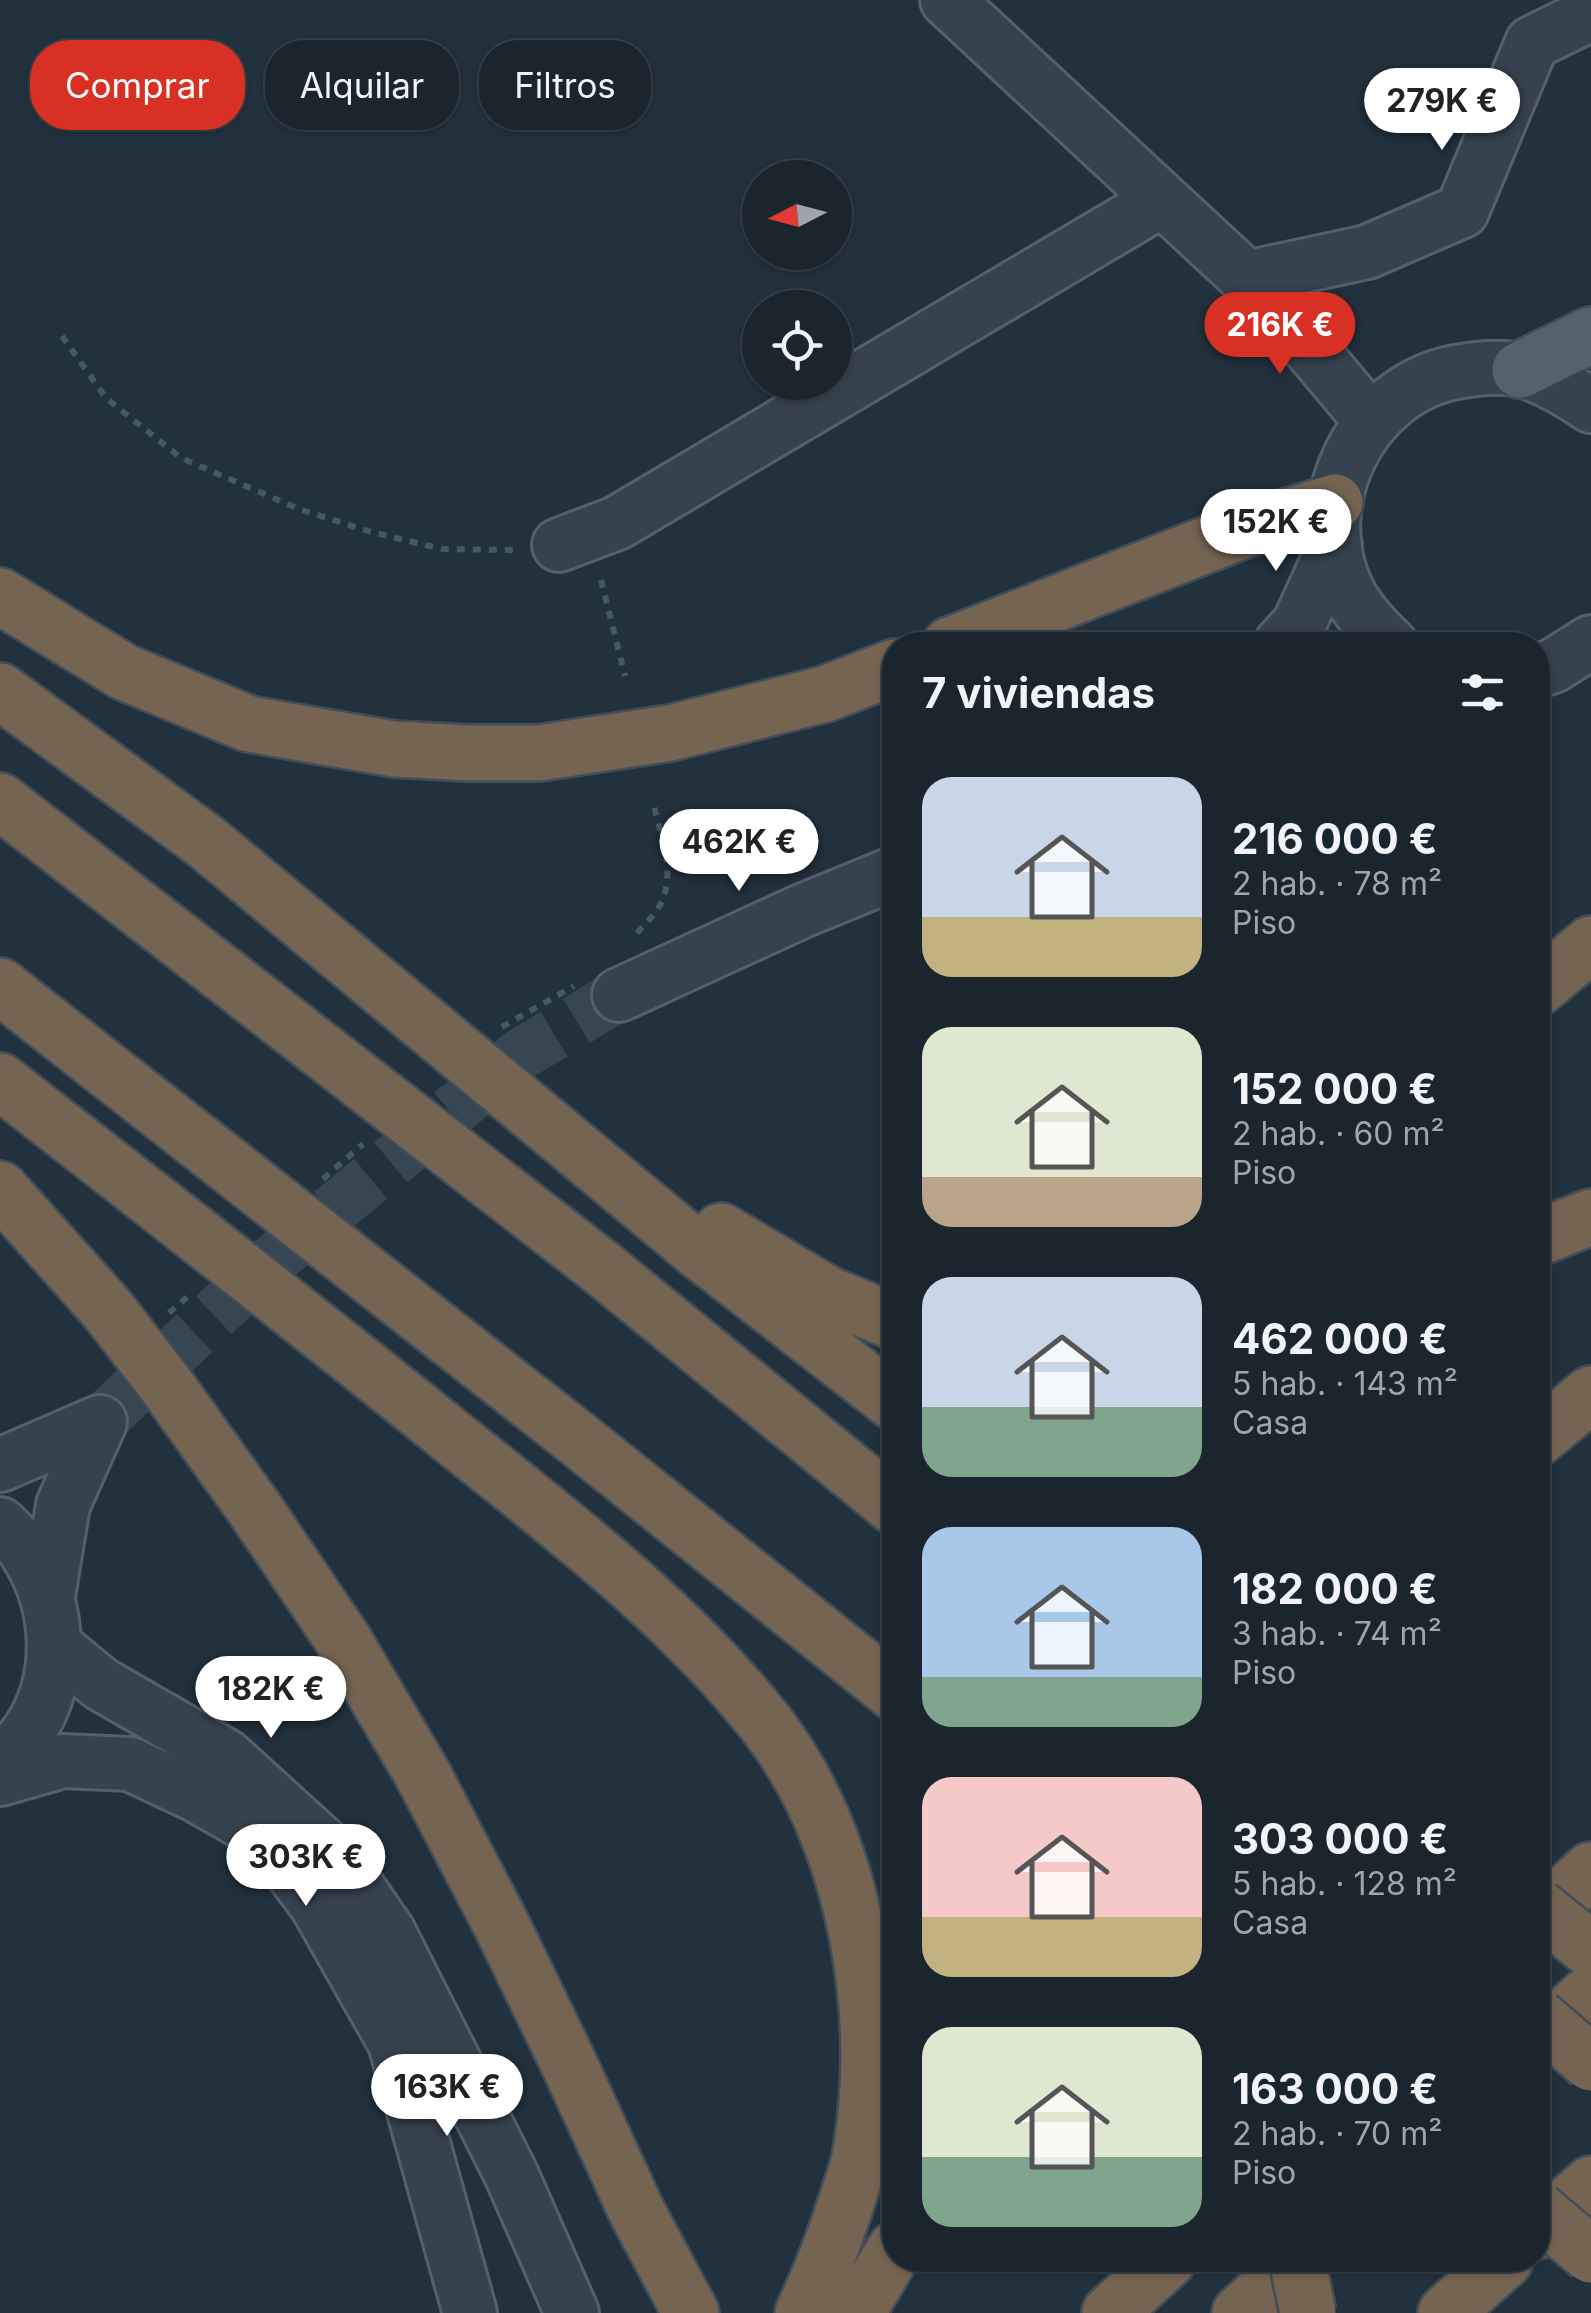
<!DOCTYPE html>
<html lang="es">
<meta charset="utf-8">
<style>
:root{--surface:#1a252e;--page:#232d36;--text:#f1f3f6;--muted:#9fa5aa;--line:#38424a;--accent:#d93025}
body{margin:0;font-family:Inter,sans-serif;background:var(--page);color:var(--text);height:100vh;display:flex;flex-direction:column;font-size:38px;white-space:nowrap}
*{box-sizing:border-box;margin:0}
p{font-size:32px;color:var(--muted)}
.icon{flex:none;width:55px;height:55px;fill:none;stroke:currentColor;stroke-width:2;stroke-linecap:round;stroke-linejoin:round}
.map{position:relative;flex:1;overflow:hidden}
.drawer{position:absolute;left:882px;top:632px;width:668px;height:1640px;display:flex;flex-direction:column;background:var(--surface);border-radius:40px;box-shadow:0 2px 8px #0004,0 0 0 2px var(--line)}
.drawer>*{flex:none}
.guide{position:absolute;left:30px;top:40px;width:702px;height:90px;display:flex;gap:20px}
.needle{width:65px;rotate:264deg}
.fabs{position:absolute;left:742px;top:160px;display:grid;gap:20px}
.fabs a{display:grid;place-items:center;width:110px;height:110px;border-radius:50%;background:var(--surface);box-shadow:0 2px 8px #0004,0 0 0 2px var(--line);font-size:50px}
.price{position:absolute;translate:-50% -85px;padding:0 22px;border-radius:35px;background:#fff;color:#222;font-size:32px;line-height:65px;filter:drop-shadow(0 2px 5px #0008)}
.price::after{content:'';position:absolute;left:50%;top:60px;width:30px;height:22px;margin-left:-15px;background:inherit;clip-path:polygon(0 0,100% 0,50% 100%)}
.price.current{background:var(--accent);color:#fff}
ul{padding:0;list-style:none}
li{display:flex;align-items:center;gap:30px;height:250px;padding:0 40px}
li span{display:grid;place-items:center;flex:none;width:280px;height:200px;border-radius:30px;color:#555}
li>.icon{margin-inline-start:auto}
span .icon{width:120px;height:120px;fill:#fffc;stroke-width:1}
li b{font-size:42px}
h2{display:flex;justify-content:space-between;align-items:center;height:120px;padding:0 40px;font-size:42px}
.chip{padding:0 35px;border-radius:40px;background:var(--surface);box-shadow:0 2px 8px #0004,0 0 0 2px var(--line);font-size:35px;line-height:90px}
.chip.current{background:var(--accent);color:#fff}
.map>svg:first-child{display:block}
</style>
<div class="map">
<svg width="1591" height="2313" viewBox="0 0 1591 2313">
<rect width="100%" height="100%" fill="#22313e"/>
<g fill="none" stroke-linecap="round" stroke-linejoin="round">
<path stroke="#374653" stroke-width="52" stroke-dasharray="52 26" stroke-linecap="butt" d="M100,1422L267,1265L521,1054L619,995"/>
<g stroke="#54606c" stroke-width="58">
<path id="minor" d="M947,0L1266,296L1371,421
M1246,278L1367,252L1462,211L1532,43L1591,14
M559,545L617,523L1162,200
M1280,645L1299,624L1335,545
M1391,645C1375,630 1359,613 1348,592C1305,505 1360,390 1456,372C1477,368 1502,365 1524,371C1549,379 1569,391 1591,406
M1538,671L1553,666L1591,642
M619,995L802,911L895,873
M0,1465L100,1422
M0,1524C9,1533 20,1542 26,1552C61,1606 65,1681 26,1735C19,1745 9,1754 0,1763
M48,1596L63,1505L100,1422
M55,1646L101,1684L226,1756L336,1856L389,1933L511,2174L572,2313
M0,1779L63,1761L130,1764L196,1795L294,1851
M262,1832L316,1904L395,2043L470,2313"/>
</g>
<g stroke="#424e5a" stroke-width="60">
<path id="major" d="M1520,370L1591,335"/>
</g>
<g stroke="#414d59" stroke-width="60">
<path id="highway" d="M0,596L124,672L249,724L394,749L468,753H539L670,733L825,694L895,667
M950,645L1244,530L1335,502
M0,691L206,842L699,1251L895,1403
M0,801L602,1268L895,1507
M0,986L579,1440L895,1693
M1538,988L1591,944
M0,1081C146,1195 292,1308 436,1424C550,1516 676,1609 767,1725C856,1841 884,2011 861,2152C859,2165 854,2178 850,2191C837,2233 822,2273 803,2313
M0,1189L108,1310L166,1385L254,1508L344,1641L422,1773L502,1926L569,2064L637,2212L691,2313
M721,1231L829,1295L895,1322
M1538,1238L1591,1217
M1538,1438L1591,1394
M1538,1919L1591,1870
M1538,2041L1591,1992
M1538,2231L1591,2184
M857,2313L895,2249
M1110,2313L1168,2260
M1240,2313L1298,2260
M1446,2313L1505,2260"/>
</g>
<path stroke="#425b5c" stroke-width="6" stroke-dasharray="8 8" stroke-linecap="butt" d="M62,336L106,398L181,458L299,509L371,532L443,549L516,550
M601,580L625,676
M637,933C645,924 657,913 662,901C675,871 661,836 654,806
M502,1027L574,986
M323,1179L363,1144
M169,1313L193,1292"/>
<use href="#minor" stroke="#36424e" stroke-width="52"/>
<use href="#major" stroke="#54626e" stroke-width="55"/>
<use href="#highway" stroke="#756452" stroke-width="55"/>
<g stroke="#414d59" stroke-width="60" stroke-linecap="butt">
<path id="highway-bridge" d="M1538,1907L1591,1950
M1538,2017L1591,2063
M1538,2210L1591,2255
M1297,2260L1308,2313"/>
</g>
<use href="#highway-bridge" stroke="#756452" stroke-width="55"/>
</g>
</svg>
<div class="fabs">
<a><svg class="needle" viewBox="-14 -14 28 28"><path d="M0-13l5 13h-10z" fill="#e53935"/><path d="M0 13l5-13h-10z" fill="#9fa5aa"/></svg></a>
<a><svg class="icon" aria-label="locate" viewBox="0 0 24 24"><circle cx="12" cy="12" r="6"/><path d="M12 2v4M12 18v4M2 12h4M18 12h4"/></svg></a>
</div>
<b class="price" style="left:1442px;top:153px">279K €</b>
<b class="price current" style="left:1280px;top:377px">216K €</b>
<b class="price" style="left:1276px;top:574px">152K €</b>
<b class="price" style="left:739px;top:894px">462K €</b>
<b class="price" style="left:271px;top:1741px">182K €</b>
<b class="price" style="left:306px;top:1909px">303K €</b>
<b class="price" style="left:447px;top:2139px">163K €</b>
<div class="guide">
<a class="chip current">Comprar</a>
<a class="chip">Alquilar</a>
<a class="chip">Filtros</a>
</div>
<section class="drawer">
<h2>7 viviendas<svg class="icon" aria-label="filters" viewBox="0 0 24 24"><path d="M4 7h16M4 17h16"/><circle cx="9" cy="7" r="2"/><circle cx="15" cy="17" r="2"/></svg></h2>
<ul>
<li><span style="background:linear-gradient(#c9d6e8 70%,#c2b280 0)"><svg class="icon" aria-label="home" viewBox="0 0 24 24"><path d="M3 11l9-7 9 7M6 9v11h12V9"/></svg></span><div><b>216 000 €</b><p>2 hab. · 78 m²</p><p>Piso</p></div></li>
<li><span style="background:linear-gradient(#dfe7d0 75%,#b9a48a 0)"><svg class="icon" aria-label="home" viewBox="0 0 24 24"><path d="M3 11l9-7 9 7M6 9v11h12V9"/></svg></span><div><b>152 000 €</b><p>2 hab. · 60 m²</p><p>Piso</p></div></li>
<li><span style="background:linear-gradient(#c9d6e8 65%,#7fa58c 0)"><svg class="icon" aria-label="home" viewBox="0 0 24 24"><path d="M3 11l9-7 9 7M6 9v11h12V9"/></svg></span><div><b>462 000 €</b><p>5 hab. · 143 m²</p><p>Casa</p></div></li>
<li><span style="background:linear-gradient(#a9c7e8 75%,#7fa58c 0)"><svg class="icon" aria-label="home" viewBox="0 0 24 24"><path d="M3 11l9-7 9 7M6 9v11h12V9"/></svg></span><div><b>182 000 €</b><p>3 hab. · 74 m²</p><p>Piso</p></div></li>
<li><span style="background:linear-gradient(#f6c9c9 70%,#c2b280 0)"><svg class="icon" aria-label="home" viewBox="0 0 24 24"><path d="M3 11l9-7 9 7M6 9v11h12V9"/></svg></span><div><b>303 000 €</b><p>5 hab. · 128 m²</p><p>Casa</p></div></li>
<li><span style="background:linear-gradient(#dfe7d0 65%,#7fa58c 0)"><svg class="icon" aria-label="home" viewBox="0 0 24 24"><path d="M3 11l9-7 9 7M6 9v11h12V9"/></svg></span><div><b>163 000 €</b><p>2 hab. · 70 m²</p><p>Piso</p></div></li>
</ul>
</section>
</div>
